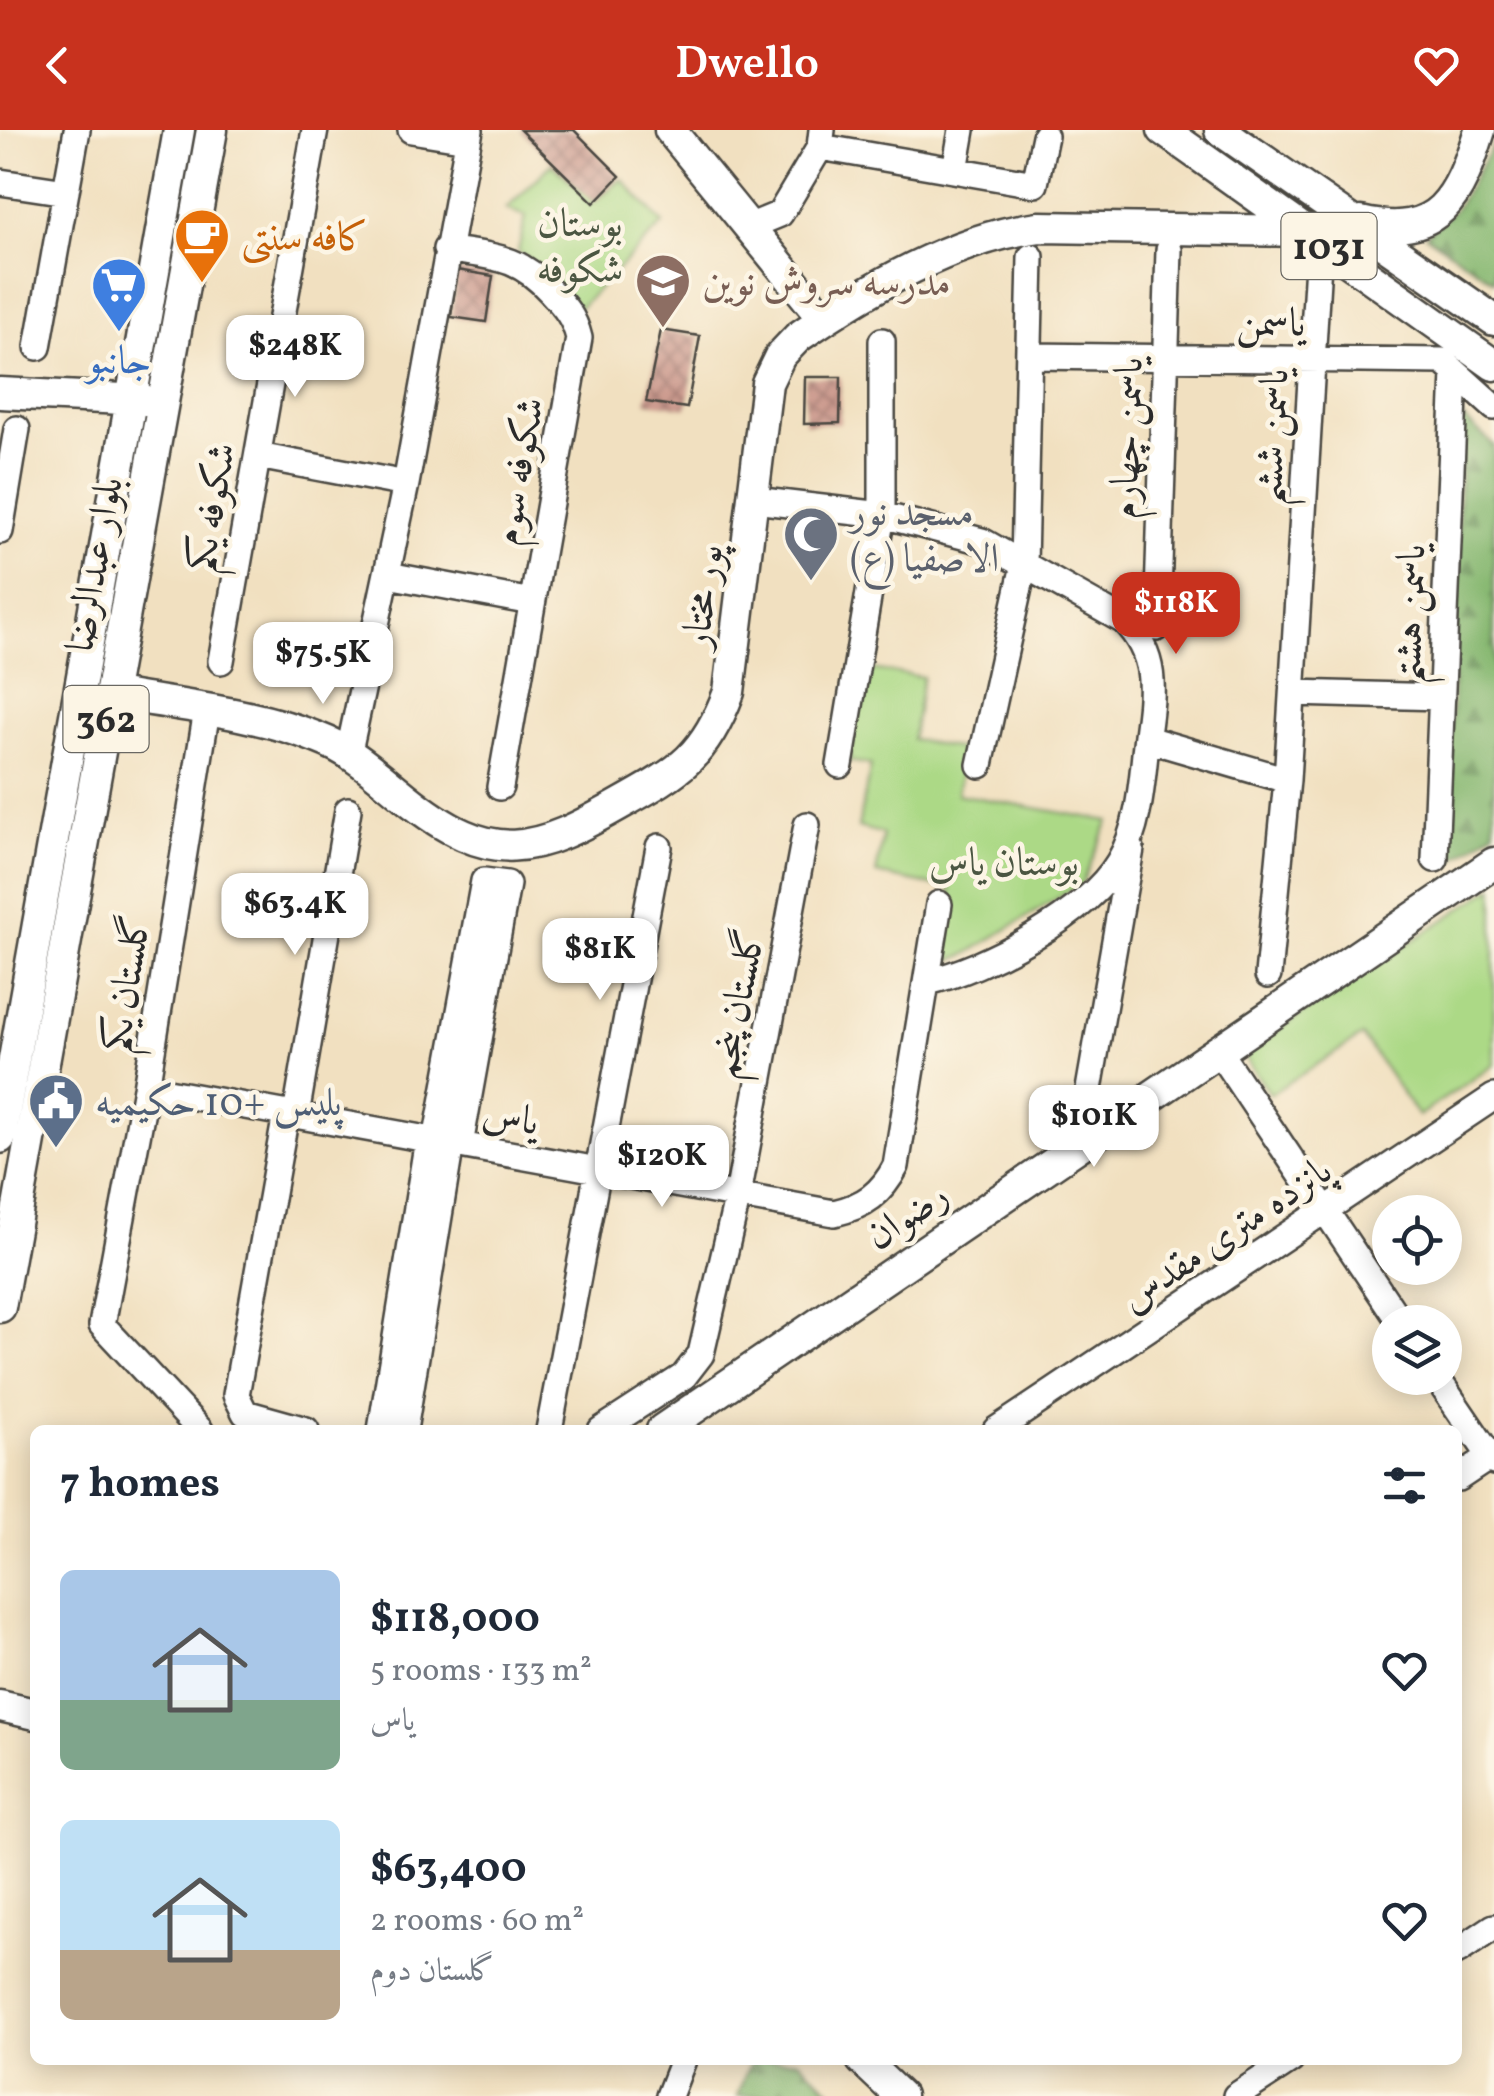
<!DOCTYPE html>
<meta charset="utf-8">
<style>
:root{--surface:#fff;--page:#f6f6f7;--text:#1f2937;--muted:#747a83;--accent:#c8321e}
body{margin:0;font-family:Vollkorn,Amiri,serif;background:var(--page);color:var(--text);height:100vh;display:flex;flex-direction:column;font-size:38px;white-space:nowrap}
*{box-sizing:border-box;margin:0}
p{font-size:32px;color:var(--muted)}
.icon{flex:none;width:55px;height:55px;fill:none;stroke:currentColor;stroke-width:2;stroke-linecap:round;stroke-linejoin:round}
.map{position:relative;flex:1;overflow:hidden}
.side{position:absolute;left:30px;top:1295px;width:1432px;height:640px;display:flex;flex-direction:column;background:var(--surface);border-radius:15px;box-shadow:0 5px 25px #0003}
.side>*{flex:none}
.tools{position:absolute;left:1372px;top:1065px;display:grid;gap:20px}
.tools a{display:grid;place-items:center;width:90px;height:90px;border-radius:50%;background:var(--surface);box-shadow:0 5px 25px #0003;font-size:50px}
.price{position:absolute;translate:-50% -85px;padding:0 22px;border-radius:20px;background:#fff;color:#222;font-size:32px;line-height:65px;filter:drop-shadow(0 2px 5px #0008)}
.price::after{content:'';position:absolute;left:50%;top:60px;width:30px;height:22px;margin-left:-15px;background:inherit;clip-path:polygon(0 0,100% 0,50% 100%)}
.price.active{background:var(--accent);color:#fff}
ul{padding:0;list-style:none}
li{display:flex;align-items:center;gap:30px;height:250px;padding:0 30px}
li span{display:grid;place-items:center;flex:none;width:280px;height:200px;border-radius:15px;color:#555}
li>.icon{margin-inline-start:auto}
span .icon{width:120px;height:120px;fill:#fffc;stroke-width:1}
li b{font-size:42px}
h2{display:flex;justify-content:space-between;align-items:center;height:120px;padding:0 30px;font-size:42px}
header{display:flex;justify-content:space-between;align-items:center;height:130px;padding:0 30px;background:var(--accent);color:#fff;font-size:45px;font-weight:600}
.map>svg:first-child{display:block}
</style>
<header><svg class="icon" aria-label="back" viewBox="0 0 24 24"><path d="M15 5l-7 7 7 7"/></svg>Dwello<svg class="icon" aria-label="heart" viewBox="0 0 24 24"><path d="M12 20l-8-8c-3-5 5-10 8-4 3-6 11-1 8 4z"/></svg></header>
<div class="map">
<svg width="1494" height="1966" viewBox="0 0 1494 1966">
<defs>
<pattern id="forest-firs" width="22" height="20" patternUnits="userSpaceOnUse" patternTransform="scale(2.5)"><rect width="22" height="20" fill="#89b973"/><path d="M5 1l3.5 6h-7zM16 11l3.5 6h-7z" fill="#70975f"/></pattern>
<pattern id="building-cross-hatch" width="8" height="8" patternUnits="userSpaceOnUse" patternTransform="scale(2.5)"><rect width="8" height="8" fill="#cd9c90"/><path d="M0 0l8 8M0 8l8-8" fill="none" stroke="#a77f76"/></pattern>
</defs>
<rect width="100%" height="100%" fill="#fcf5e5"/>
<filter id="ink" filterUnits="userSpaceOnUse"><feTurbulence type="fractalNoise" baseFrequency=".01" numOctaves="2"/><feDisplacementMap in="SourceGraphic" scale="20" xChannelSelector="R" yChannelSelector="G"/><feConvolveMatrix kernelMatrix="1 2 1 2 8 2 1 2 1" color-interpolation-filters="sRGB"/></filter>
<filter id="wash" filterUnits="userSpaceOnUse"><feTurbulence type="fractalNoise" baseFrequency=".0048" numOctaves="4" result="noise"/><feDisplacementMap in="SourceGraphic" scale="40" xChannelSelector="R" yChannelSelector="G"/><feGaussianBlur stdDeviation="2.25" result="paint"/><feColorMatrix in="noise" values="0 0 0 0 0 0 0 0 0 0 0 0 0 0 0 0 0 1.4 0 .05"/><feComposite in="paint" operator="in"/></filter>
<g filter="url(#wash)">
<rect width="100%" height="100%" fill="#f1e0c0"/>
<path fill="#acd986" stroke="#6c8258" stroke-width="2.5" d="M552,34L594,72L622,49L663,94L579,178L518,121L526,86L506,79Z
M865,538L923,547L912,609L965,620L957,664L1109,691L1082,753L965,825L939,834L951,759L876,744L883,704L858,697L871,635L849,631Z
M1494,757V935L1418,986L1362,906L1270,964L1242,923Z"/>
<path fill="url(#forest-firs)" stroke="#5a724f" stroke-width="2.5" d="M1494,13V151L1426,105L1456,78Z
M1462,287L1494,315V701L1447,734Z
M751,1930H798L838,1966H737Z"/>
<g id="blocks">
<path fill="url(#building-cross-hatch)" d="M520,0H574L620,46L594,73Z
M457,140L493,146L486,192L451,187Z
M661,200L700,206L687,278L646,272Z
M805,247H841L840,293L804,294Z"/>
</g>
</g>
<g filter="url(#ink)">
<use href="#blocks" fill-opacity="0" stroke="#494641" stroke-width="2.5"/>
<g fill="none" stroke-linecap="round" stroke-linejoin="round">
<g stroke="#494641" stroke-width="30">
<path id="minor" d="M411,0L467,9
M820,17L1035,54L1045,6
M955,40L962,0
M0,52L66,62
M751,96L780,84L820,17L822,0
M446,119C493,127 518,125 551,162C565,177 574,187 579,208L500,657
M38,217L77,0
M1029,226L1443,231L1494,277
M258,326L406,354
M754,370L882,385L982,411L1124,491C1158,526 1153,560 1147,605C1142,647 1141,695 1119,732C1087,785 985,839 927,852
M0,401L17,299
M388,445L532,472
M1157,498L1169,120
M221,531L315,0
M1293,563L1442,567
M1147,609L1287,650
M349,621L406,354L470,0
M840,635L882,385V211
M980,635L1024,435L1031,127
M1435,729L1455,242
M1268,845L1287,650L1318,133
M1217,919L1400,1192
M146,958L834,1083C865,1076 882,1063 896,1036L939,774
M1088,965L1131,719
M286,984L236,1265L245,1283L306,1300
M296,985L348,680
M436,1011L484,751L507,754L460,1015
M1437,1248L1494,1332
M200,1300L102,1195L146,958L207,580
M381,1300L428,1009
M404,1300L451,1013
M549,1300L659,717
M601,1300L684,1246L701,1224L738,1065L807,695
M996,1300L1494,967
M1458,1348L1494,1324
M1458,1821L1494,1797
M669,1966L683,1930
M1236,1966L1291,1930"/>
</g>
<g stroke="#494641" stroke-width="35">
<path id="major" d="M670,0L824,189
M1163,0L1494,235
M1220,0L1494,190
M1361,92C1439,110 1459,68 1480,0
M0,263L144,270
M111,563C178,576 254,582 318,608C353,621 376,644 405,667C493,738 533,724 624,672C681,640 705,626 729,562L767,253L780,226L798,207C869,158 953,108 1039,97L1307,101
M0,1008L179,0
M0,1177L212,0
M662,1300L1494,733
M0,1576L35,1584
M862,1930L900,1966"/>
</g>
<use href="#minor" stroke="#fff" stroke-width="25"/>
<use href="#major" stroke="#fff" stroke-width="30"/>
</g>
</g>
<defs>
<g id="cafe-pin" transform="scale(2.875)"><path d="M0 17L-7.5 6A9.5 9.5 0 1 1 7.5 6Z" fill="#e8710a" stroke="#fcf5e5"/><path d="M-5.5-4.5H6V0H3Q3 3.5 0 3.5H-2.5Q-5.5 3.5-5.5 0ZM3-3.2v2h1.7v-2ZM-6 4.5H4V6H-6Z" fill="#fff"/></g>
<g id="school-pin" transform="scale(2.875)"><path d="M0 17L-7.5 6A9.5 9.5 0 1 1 7.5 6Z" fill="#8d6e63" stroke="#fcf5e5"/><path d="M0-5L7-2L0 1L-7-2ZM-4 1L0 2.5L4 1V4Q0 6-4 4Z" fill="#fff"/></g>
<g id="supermarket-pin" transform="scale(2.875)"><path d="M0 17L-7.5 6A9.5 9.5 0 1 1 7.5 6Z" fill="#3f7fe0" stroke="#fcf5e5"/><path d="M-6-5.5h2.5l.6 2H6L4.5 2H-2.5L-4.4-4H-6ZM-1.5 3.2a1.3 1.3 0 1 0 .1 0ZM3 3.2a1.3 1.3 0 1 0 .1 0Z" fill="#fff"/></g>
<g id="mosque-pin" transform="scale(2.875)"><path d="M0 17L-7.5 6A9.5 9.5 0 1 1 7.5 6Z" fill="#6b7280" stroke="#fcf5e5"/><path d="M3.5-4.9A6 6 0 1 0 3.5 4.9A5 5 0 1 1 3.5-4.9Z" fill="#fff"/></g>
<g id="civic-pin" transform="scale(2.875)"><path d="M0 17L-7.5 6A9.5 9.5 0 1 1 7.5 6Z" fill="#5c6f8a" stroke="#fcf5e5"/><path d="M-.6-6.5H3V-4.5H.6V-3L4-1V1h2V6H-6V1h2V-1L-.6-3ZM-1.2 2.5V6h2.4V2.5Z" fill="#fff"/></g>
</defs>
<g fill-rule="evenodd">
<use href="#cafe-pin" x="202" y="106"/>
<use href="#school-pin" x="663" y="151"/>
<use href="#supermarket-pin" x="119" y="155"/>
<use href="#mosque-pin" x="811" y="404"/>
<use href="#civic-pin" x="56" y="971"/>
</g>
<g text-anchor="middle" stroke-width="9" stroke-linejoin="round" paint-order="stroke">
<g fill="#fcf5e5" stroke="#6a6863" stroke-width="2.5">
<rect x="1281.5" y="83" width="95" height="66" rx="8"/>
<rect x="63.5" y="556" width="85" height="66" rx="8"/>
</g>
<g font-size="38" font-weight="bold" fill="#2b2b2b">
<text x="1329" y="129">1031</text>
<text x="106" y="602">362</text>
</g>
<g font-size="40" fill="#4b5642" stroke="#fcf5e5">
<text x="580" y="106">بوستان<tspan x="580" dy="46">شکوفه</tspan></text>
<text x="1004" y="745">بوستان یاس</text>
</g>
<g font-size="40" fill="#c56008" stroke="#fcf5e5" text-anchor="start">
<text x="241" y="120">کافه سنتی</text>
</g>
<g font-size="40" fill="#785e54" stroke="#fcf5e5" text-anchor="start">
<text x="702" y="165">مدرسه سروش نوین</text>
</g>
<g font-size="40" fill="#2b2b2b" stroke="#fcf5e5">
<text transform="translate(1271 191) rotate(1)" y="14">یاسمن</text>
<text transform="translate(1270 307) rotate(-87)" y="14">یاسمن ششم</text>
<text transform="translate(1125 308) rotate(-88)" y="14">یاسمن چهارم</text>
<text transform="translate(517 341) rotate(-80)" y="14">شکوفه سوم</text>
<text transform="translate(210 377) rotate(-80)" y="14">شکوفه یکم</text>
<text transform="translate(93 434) rotate(-80)" y="14">بلوار عبدالرضا</text>
<text transform="translate(701 466) rotate(-82)" y="14">پور مختار</text>
<text transform="translate(1408 484) rotate(-88)" y="14">یاسمن هشتم</text>
<text transform="translate(125 853) rotate(-81)" y="14">گلستان یکم</text>
<text transform="translate(736 873) rotate(-79)" y="14">گلستان پنجم</text>
<text transform="translate(511 986) rotate(10)" y="14">یاس</text>
<text transform="translate(906 1084) rotate(-34)" y="14">رضوان</text>
<text transform="translate(1225 1103) rotate(-34)" y="14">پانزده متری مقدس</text>
</g>
<g font-size="40" fill="#366cbe" stroke="#fcf5e5">
<text x="119" y="243">جانبو</text>
</g>
<g font-size="40" fill="#5b616d" stroke="#fcf5e5" text-anchor="start">
<text x="850" y="395">مسجد نور<tspan x="850" dy="46">الاصفیا (ع)</tspan></text>
</g>
<g font-size="40" fill="#4e5e75" stroke="#fcf5e5" text-anchor="start">
<text x="95" y="985">پلیس +10 حکیمیه</text>
</g>
</g>
</svg>
<div class="tools">
<a><svg class="icon" aria-label="locate" viewBox="0 0 24 24"><circle cx="12" cy="12" r="6"/><path d="M12 2v4M12 18v4M2 12h4M18 12h4"/></svg></a>
<a><svg class="icon" aria-label="layers" viewBox="0 0 24 24"><path d="M12 4l9 5-9 5-9-5zM3 14l9 5 9-5"/></svg></a>
</div>
<b class="price" style="left:295px;top:270px">$248K</b>
<b class="price active" style="left:1176px;top:527px">$118K</b>
<b class="price" style="left:323px;top:577px">$75.5K</b>
<b class="price" style="left:295px;top:828px">$63.4K</b>
<b class="price" style="left:600px;top:873px">$81K</b>
<b class="price" style="left:1094px;top:1040px">$101K</b>
<b class="price" style="left:662px;top:1080px">$120K</b>
<section class="side">
<h2>7 homes<svg class="icon" aria-label="filters" viewBox="0 0 24 24"><path d="M4 7h16M4 17h16"/><circle cx="9" cy="7" r="2"/><circle cx="15" cy="17" r="2"/></svg></h2>
<ul>
<li><span style="background:linear-gradient(#a9c7e8 65%,#7fa58c 0)"><svg class="icon" aria-label="home" viewBox="0 0 24 24"><path d="M3 11l9-7 9 7M6 9v11h12V9"/></svg></span><div><b>$118,000</b><p>5 rooms · 133 m²</p><p>یاس</p></div><svg class="icon" aria-label="heart" viewBox="0 0 24 24"><path d="M12 20l-8-8c-3-5 5-10 8-4 3-6 11-1 8 4z"/></svg></li>
<li><span style="background:linear-gradient(#bfe0f5 65%,#b9a48a 0)"><svg class="icon" aria-label="home" viewBox="0 0 24 24"><path d="M3 11l9-7 9 7M6 9v11h12V9"/></svg></span><div><b>$63,400</b><p>2 rooms · 60 m²</p><p>گلستان دوم</p></div><svg class="icon" aria-label="heart" viewBox="0 0 24 24"><path d="M12 20l-8-8c-3-5 5-10 8-4 3-6 11-1 8 4z"/></svg></li>
</ul>
</section>
</div>
